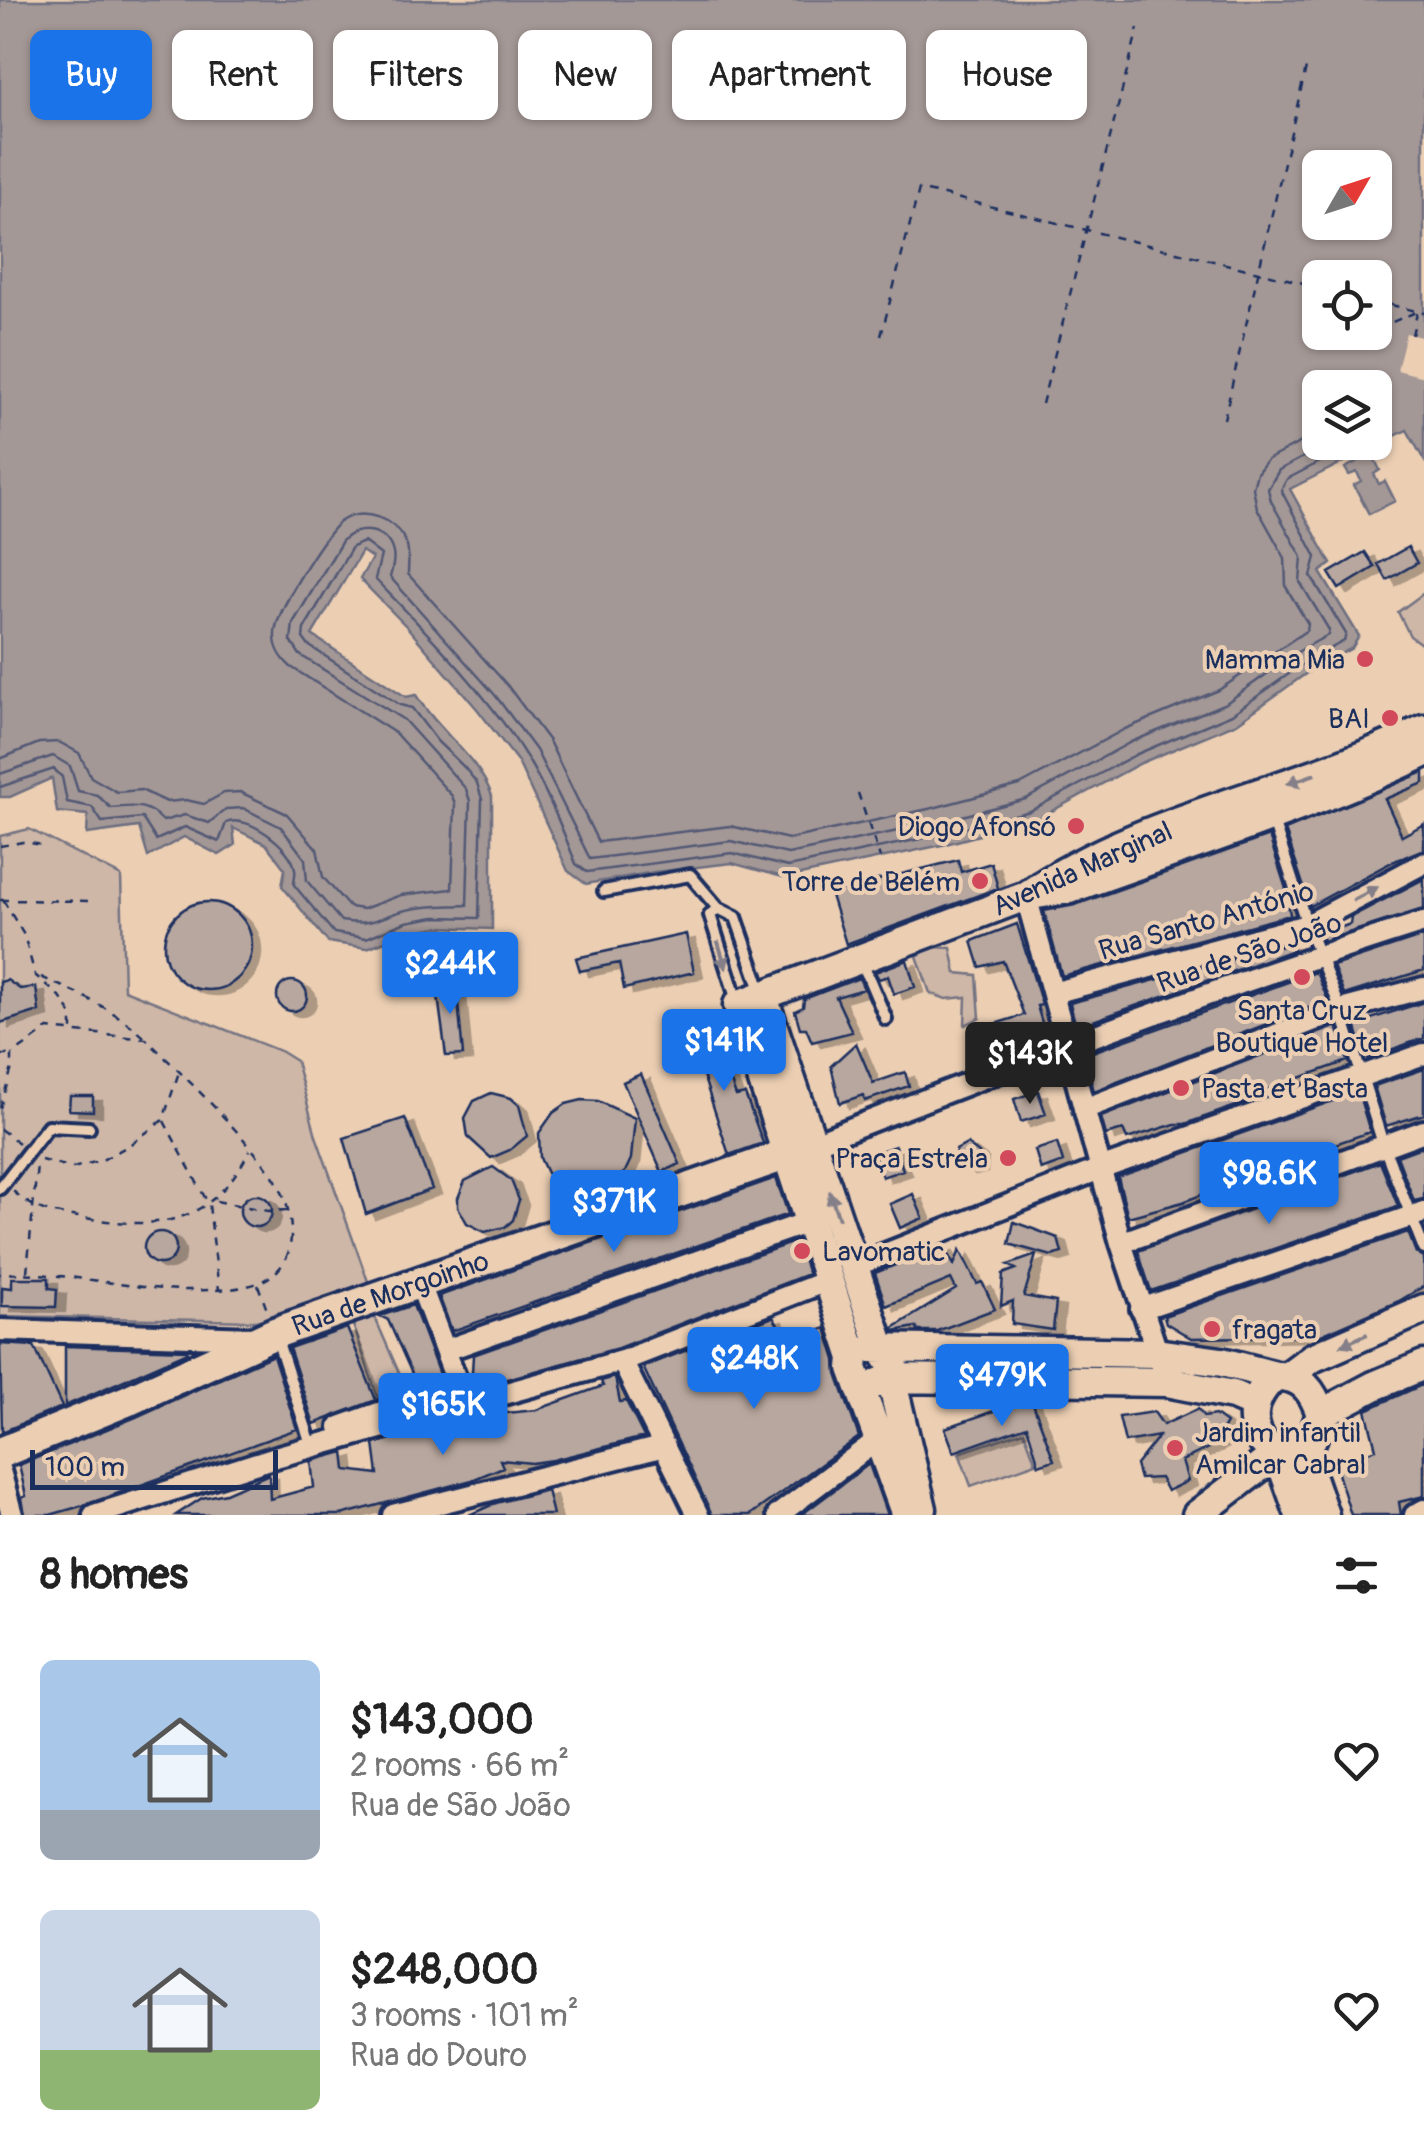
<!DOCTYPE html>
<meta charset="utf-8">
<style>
:root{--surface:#fff;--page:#f6f6f6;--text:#222;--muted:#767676;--accent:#1a73e8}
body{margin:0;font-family:Pangolin,sans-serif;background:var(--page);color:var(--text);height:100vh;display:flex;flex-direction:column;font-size:38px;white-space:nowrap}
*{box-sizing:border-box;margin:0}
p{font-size:32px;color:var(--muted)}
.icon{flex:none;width:55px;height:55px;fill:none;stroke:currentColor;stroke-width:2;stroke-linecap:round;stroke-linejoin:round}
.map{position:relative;height:1515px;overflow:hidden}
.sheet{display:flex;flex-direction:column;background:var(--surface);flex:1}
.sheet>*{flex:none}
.top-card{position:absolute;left:30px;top:30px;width:1365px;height:90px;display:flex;gap:20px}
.needle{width:65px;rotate:51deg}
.controls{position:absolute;left:1302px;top:150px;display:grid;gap:20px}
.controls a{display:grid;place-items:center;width:90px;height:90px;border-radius:15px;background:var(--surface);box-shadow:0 2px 8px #0004;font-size:50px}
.scale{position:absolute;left:30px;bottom:25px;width:248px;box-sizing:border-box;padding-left:10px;border:5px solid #1b2f5e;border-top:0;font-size:28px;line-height:35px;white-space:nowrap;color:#1b2f5e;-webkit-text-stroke:8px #eccfb3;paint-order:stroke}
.price{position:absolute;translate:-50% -85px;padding:0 22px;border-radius:10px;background:var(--accent);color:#fff;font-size:32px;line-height:65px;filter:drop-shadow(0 2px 5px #0008)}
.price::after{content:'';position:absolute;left:50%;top:60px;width:30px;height:22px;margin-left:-15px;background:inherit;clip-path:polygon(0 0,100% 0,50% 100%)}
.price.active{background:#222;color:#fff}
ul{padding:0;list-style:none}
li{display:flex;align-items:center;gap:30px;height:250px;padding:0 40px}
li span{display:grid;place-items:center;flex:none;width:280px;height:200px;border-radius:15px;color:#555}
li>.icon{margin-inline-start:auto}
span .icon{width:120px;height:120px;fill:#fffc;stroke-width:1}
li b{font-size:42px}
h2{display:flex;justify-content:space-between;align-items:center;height:120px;padding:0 40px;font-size:42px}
.tag{padding:0 35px;border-radius:15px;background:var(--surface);box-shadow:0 2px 8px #0004;font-size:35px;line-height:90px}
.tag.active{background:var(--accent);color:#fff}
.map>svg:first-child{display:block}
</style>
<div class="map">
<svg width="1424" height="1515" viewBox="0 0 1424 1515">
<defs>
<filter id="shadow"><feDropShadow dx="9" dy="5" stdDeviation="0" flood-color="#0004"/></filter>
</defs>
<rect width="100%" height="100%" fill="#eccfb3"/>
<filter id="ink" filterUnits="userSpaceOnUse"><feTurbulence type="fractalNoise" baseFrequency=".01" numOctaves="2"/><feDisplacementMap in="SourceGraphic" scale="20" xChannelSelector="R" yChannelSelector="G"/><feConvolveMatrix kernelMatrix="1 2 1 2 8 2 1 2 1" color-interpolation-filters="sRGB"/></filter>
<g filter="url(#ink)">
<path fill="#ceb7a7" stroke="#747382" stroke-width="2.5" d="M1424,593V646L1410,636L1398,612Z
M29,829L121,876L124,990L280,1051L296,1061L316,1136L370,1287L256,1321L0,1316V836Z
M931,947L951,948L956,973L977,975L980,1018L965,1025L966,997L946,999L930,993L917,956Z
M373,1313L406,1389L378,1398L351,1319Z
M1024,1431L1036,1463L971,1486L959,1453Z"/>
<path fill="#a49896" stroke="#6d6e80" stroke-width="2.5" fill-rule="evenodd" d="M0,0H1424V460L1407,430L1290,489L1331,564L1320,572L1359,636L1352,648L1311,670L1237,723L1141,763L1035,820L942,845L786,878L732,863L654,872L586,884L568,871L518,762L478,710L407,627L360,579L372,558L362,551L312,635L406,697L416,695C438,732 477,755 492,796V929L437,927L409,932L367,948L328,942L282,886L285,869L266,844L233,828L235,845L219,855L184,837L148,857L139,827L87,834L88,815L57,812L52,778L10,797H0ZM1320,168H1375V222H1320ZM1320,278H1375V332H1320ZM1320,388H1375V442H1320Z
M1372,454L1380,470L1374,474L1379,484L1385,481L1395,501L1369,514L1354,485L1361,481L1357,472L1349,475L1345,468Z"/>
<path fill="#eccfb3" d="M1406,333L1424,338V377L1397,370Z"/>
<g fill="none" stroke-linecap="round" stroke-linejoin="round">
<path stroke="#525974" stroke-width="2.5" d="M0,759L39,743L59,742L79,753L91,777L117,792L141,790L167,802L186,800L204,804L224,793L240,792L287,814L317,849L323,877L349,907L363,909L401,895L452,889L455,804L452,796L395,733L291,667C281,658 274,648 275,633C275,614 325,532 341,521C363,506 396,519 406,543C410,553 408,564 408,574L507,685L549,741L598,842L730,826L789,839L933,808L1020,785L1125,729L1219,690L1307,630L1308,624L1286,587L1285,558L1257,508L1253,488L1257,473L1267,460L1320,432
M0,774L53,756L70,766L78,791L97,795L111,808C134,806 146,803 163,821L185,815L209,823L226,809L243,808L281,827L305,859L307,881L341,921C377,927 379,915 411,909C430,905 448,906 467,905L470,801L466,789L404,720L300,655L291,641L293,623L342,541C357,524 388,528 393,553C395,561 392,570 390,577L495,695L536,750L590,859L731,841L788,854L936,823L1026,799L1131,742L1226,703L1299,651L1328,635L1329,630L1300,582L1302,557L1271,501L1268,489L1279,470L1332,442
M0,787L54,769L62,777L67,802L92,807L102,822L142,818L156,840L185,827L219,842L226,823C246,813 292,847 295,869C296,874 294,879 294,885L334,933L366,938L406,922L435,917L479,918L482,799L477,783L464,767L437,741L412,708L400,705L308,645L303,638L304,629L352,547L364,542L381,555L375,579C427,633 488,694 527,758C547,791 562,828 576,864L587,872L732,853L788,867L939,835L1030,811L1137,754L1232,714L1306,662L1344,641L1346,634L1311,576L1316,557L1281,490L1287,479L1359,442"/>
</g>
<path fill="#b8a79e" stroke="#1b2f5e" stroke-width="2.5" filter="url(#shadow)" d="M1408,547L1417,563L1387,580L1378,564Z
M1365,552L1375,567L1339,589L1329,573Z
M1424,772V783L1385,799L1402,836L1424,824V849L1392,862L1310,906L1285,830Z
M1269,836L1287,892L1290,915L1062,976L1044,911L1075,905Z
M958,860L961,872L991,863L998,888L846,944L830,892Z
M1424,879V909L1323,941L1321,935L1350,924L1351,917Z
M164 946a44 44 0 1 1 88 0a44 44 0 1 1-88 0Z
M1017,924L1042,1005L1037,1006L1043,1026L996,1041L998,1049L982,1054L975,1030L1024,1015L1003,961L980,967L972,941Z
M686,934L694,972L624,989L619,963L580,971L576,958Z
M1424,936V970L1344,995L1333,966Z
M1293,943V950L1076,1027L1070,1003Z
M907,960L915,987L894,994L888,976L879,979L875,972Z
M1316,972L1328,1000L1094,1091L1084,1055Z
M859,978L864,989L836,997L852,1032L812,1042L806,1028H800L795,1011L803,1007L804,999Z
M7,980L20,989L36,987L39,1011L0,1023V982Z
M456,980L463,1055L446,1056L436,981Z
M277 996a15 15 0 1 1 30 0a15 15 0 1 1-30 0Z
M1424,1002V1038L1368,1058L1364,1055L1355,1024Z
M709,1021L736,1096L745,1094L763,1143L729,1155L688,1029Z
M1337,1026L1348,1061L1251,1095L1253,1100L1185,1124H1175L1127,1139L1123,1130L1106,1135L1101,1117Z
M856,1043L873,1083L905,1072L909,1086L865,1101L863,1095L840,1103L831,1066Z
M1424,1069V1114L1386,1126L1374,1086Z
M641,1074L680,1164L662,1172L623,1082Z
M1038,1091L1046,1114L1021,1122L1014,1099Z
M1358,1092L1370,1132L1233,1179L1230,1184L1183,1202L1128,1217L1118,1177Z
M491,1093L511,1098L519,1105L527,1136L510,1150L491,1158L468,1137L465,1118L474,1101Z
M70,1096H93V1111L69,1110Z
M582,1100L598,1101L635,1118L631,1159L625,1172L603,1190L589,1193L573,1191L558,1184L547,1173L540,1158L539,1133L553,1113L566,1104Z
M405,1118L432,1189L366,1214L344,1138Z
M1057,1143L1063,1162L1041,1170L1035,1150Z
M967,1144L979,1153L978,1167L967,1170L957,1163L956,1150Z
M895,1146L903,1170L882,1177L874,1153Z
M1424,1146V1199L1414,1201L1397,1156Z
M1380,1162L1398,1206L1151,1291L1138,1251Z
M493,1167L511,1180L519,1200L513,1220L505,1227L485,1232L467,1223L458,1207V1198L465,1181Z
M776,1178L788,1214L452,1331L439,1296Z
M913,1194L923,1218L900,1228L890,1204Z
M240 1211a16 16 0 1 1 32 0a16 16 0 1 1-32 0Z
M1014,1222L1058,1238L1062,1253L1052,1256L1009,1244Z
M1408,1232L1416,1253L1424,1258V1286L1399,1301L1319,1336L1191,1338L1166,1323L1164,1316Z
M144 1248a16 16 0 1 1 32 0a16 16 0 1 1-32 0Z
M797,1241L808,1274L618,1348L471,1389L473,1355Z
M943,1246L954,1265L960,1250L977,1284L982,1282L995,1309L937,1331H918L916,1327L894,1331L893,1328L956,1289L951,1279L886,1306L875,1273Z
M1036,1255L1024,1296L1056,1302L1053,1330L1012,1324L1013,1301L1001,1306L1003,1274L1016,1269L1008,1265Z
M12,1278H49V1288L57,1289L56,1307L2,1306V1287L12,1288Z
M413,1305L440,1377L417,1385L388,1320L380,1316Z
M773,1317L780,1328L798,1337L826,1328L836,1360L837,1374L859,1437L750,1515H712L643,1367Z
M347,1328L376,1400L314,1424L289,1348Z
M0,1344L34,1346L62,1407L2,1432Z
M65,1346L187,1350L188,1352L65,1406Z
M273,1355L297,1429L85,1505L50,1515H25L22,1498L26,1496L19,1465L136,1417Z
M615,1377L620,1402L626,1401L644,1437L553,1460L532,1463L500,1460L503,1467L472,1480L341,1515H176L202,1498L226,1493L269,1474L270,1499L314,1487L311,1461L344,1452L346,1470L378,1474L374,1444L408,1434L409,1438L466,1420L467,1422L477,1416L536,1410L603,1386L601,1381Z
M1424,1384V1496L1399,1502L1401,1515H1351L1335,1464L1376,1449L1366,1410Z
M1031,1398L1054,1460L1039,1465L1027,1426L954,1452L945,1428Z
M1198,1409L1204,1417L1215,1415L1226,1423L1219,1435L1220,1442L1182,1461L1188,1481L1167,1491L1160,1478L1140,1479L1136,1465L1159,1436L1125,1442L1119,1417L1154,1412L1163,1425Z
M869,1464L887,1515H801Z
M547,1490L553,1515H469L496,1503Z"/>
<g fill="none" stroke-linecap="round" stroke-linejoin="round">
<g stroke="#1b2f5e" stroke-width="18">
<path id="lane" d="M1273,821L1307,925L1341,1010L1384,1147L1424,1249
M604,891L690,875L718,908L736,917L763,996
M718,908L710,915L738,1004
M861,960L886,1019
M0,1188L48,1126L89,1128
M277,1339L310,1441"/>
</g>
<g stroke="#1b2f5e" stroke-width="28">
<path id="street" d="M1026,896L1121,1243L1167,1382
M1053,993L1307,925L1424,863
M1084,1109L1341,1010L1424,988
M812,1144C1014,1065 1217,987 1424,922
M1121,1243L1424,1131
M855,1266L1100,1169L1424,1054
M1141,1309L1424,1212
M0,1330L254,1338
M446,1350L811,1221
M622,1361L698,1515
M340,1427L458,1385L420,1284
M0,1471L12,1515
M94,1515L279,1456L622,1361L829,1280
M393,1515L665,1446
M778,1515L880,1438
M1415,1515L1424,1510"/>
</g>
<g stroke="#1b2f5e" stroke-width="35">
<path id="secondary" d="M1037,894L1069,889C1188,846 1310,807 1424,753
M763,997L882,1350L893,1366L891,1378L922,1509
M871,1348L1156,1353L1222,1362L1276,1376
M1276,1376C1303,1375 1313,1392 1321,1414L1312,1439L1294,1454C1249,1454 1240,1402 1276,1376Z
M1288,1376L1312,1358L1424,1309
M879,1383L891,1378L1167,1382L1233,1395L1254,1404
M1321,1414L1374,1386L1424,1365
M1307,1445L1308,1469L1324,1515
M1278,1453L1300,1515
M906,1515L853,1368L854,1358L738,1005L1026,896C1141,816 1298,792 1424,729
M1197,1515L1278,1453"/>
</g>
<g stroke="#1b2f5e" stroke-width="38">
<g id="primary">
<path id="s1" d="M0,1453L129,1400L275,1333L788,1154"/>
</g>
</g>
<path stroke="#1b2f5e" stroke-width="2.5" stroke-dasharray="8 8" stroke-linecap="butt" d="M1375,301L1424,313
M1378,328L1416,312
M1412,335L1417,313
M881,336L919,189L1320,287
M1042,404L1138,28
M1224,419L1306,68
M858,793L880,858
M0,846L23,842L43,845
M0,900L94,901
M3,900L24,935L35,975L60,997L72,1015V1030
M41,977C80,995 114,1008 145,1038
M0,1055H10
M0,1108L12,1068V1055L48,1029L146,1039C189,1081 235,1125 271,1173C283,1189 290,1210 291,1230C293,1289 236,1291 190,1290C126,1290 64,1270 0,1274
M164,1121L209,1205L219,1290
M0,1129L19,1143
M41,1160L73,1168L102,1160L128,1146L163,1120L179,1072
M13,1191C38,1213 53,1213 85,1218C162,1230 211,1225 250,1150
M216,1201L268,1211L287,1210
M27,1272L37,1165
M258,1285L267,1310"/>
<use href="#lane" stroke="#eccfb3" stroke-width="10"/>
<use href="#street" stroke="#eccfb3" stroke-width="20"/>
<use href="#secondary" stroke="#eccfb3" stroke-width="28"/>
<use href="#primary" stroke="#eccfb3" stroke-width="30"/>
</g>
<defs><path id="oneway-solid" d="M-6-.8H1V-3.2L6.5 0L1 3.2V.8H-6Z" transform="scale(2.5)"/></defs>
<g fill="#847f88">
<use href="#oneway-solid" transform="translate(1301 779) rotate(161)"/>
<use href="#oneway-solid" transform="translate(1365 894) rotate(-28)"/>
<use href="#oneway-solid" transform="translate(722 955) rotate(73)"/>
<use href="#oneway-solid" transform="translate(834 1205) rotate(-109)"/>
<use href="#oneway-solid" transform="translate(1354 1340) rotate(156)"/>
</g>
</g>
<g fill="#d1495b" stroke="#eccfb3" stroke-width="4">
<circle cx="1365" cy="659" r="10"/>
<circle cx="1390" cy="718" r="10"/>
<circle cx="1076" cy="826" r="10"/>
<circle cx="980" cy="881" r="10"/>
<circle cx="1302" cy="977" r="10"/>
<circle cx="1181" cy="1088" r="10"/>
<circle cx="1008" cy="1158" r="10"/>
<circle cx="802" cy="1251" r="10"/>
<circle cx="1212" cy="1329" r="10"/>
<circle cx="1175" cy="1448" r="10"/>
</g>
<g text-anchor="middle" stroke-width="8" stroke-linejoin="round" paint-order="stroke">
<g font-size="28" fill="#1b2f5e" stroke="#eccfb3" text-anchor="end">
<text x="1345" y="669">Mamma Mia</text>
<text x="1370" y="728">BAI</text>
<text x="1056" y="836">Diogo Afonsó</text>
<text x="960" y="891">Torre de Belém</text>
<text x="1302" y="1020" text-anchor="middle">Santa Cruz<tspan x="1302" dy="32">Boutique Hotel</tspan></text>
<text x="1201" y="1098" text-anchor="start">Pasta et Basta</text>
<text x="988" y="1168">Praça Estrela</text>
<text x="822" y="1261" text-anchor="start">Lavomatic</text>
<text x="1232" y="1339" text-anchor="start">fragata</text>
<text x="1195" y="1442" text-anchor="start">Jardim infantil<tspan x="1195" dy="32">Amilcar Cabral</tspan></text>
</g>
<g font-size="28" fill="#1b2f5e" stroke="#eccfb3">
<text transform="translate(1082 868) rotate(-24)" y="10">Avenida Marginal</text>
<text transform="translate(1206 920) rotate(-16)" y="10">Rua Santo António</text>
<text transform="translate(1249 952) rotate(-19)" y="10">Rua de São João</text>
<text dy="10" stroke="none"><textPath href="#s1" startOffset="422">Rua de Morgoinho</textPath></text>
</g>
</g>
</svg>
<div class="controls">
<a><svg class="needle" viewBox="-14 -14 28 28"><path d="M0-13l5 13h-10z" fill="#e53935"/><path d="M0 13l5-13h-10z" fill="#767676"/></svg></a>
<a><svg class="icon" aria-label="locate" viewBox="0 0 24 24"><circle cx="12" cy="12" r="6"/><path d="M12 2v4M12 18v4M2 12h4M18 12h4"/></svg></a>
<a><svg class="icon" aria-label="layers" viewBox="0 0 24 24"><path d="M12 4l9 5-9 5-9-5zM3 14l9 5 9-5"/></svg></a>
</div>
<div class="scale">100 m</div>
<b class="price" style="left:450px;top:1017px">$244K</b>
<b class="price" style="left:724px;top:1094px">$141K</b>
<b class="price active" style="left:1030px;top:1107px">$143K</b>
<b class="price" style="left:1269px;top:1227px">$98.6K</b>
<b class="price" style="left:614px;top:1255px">$371K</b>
<b class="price" style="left:754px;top:1412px">$248K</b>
<b class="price" style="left:1002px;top:1429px">$479K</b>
<b class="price" style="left:443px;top:1458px">$165K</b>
<div class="top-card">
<a class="tag active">Buy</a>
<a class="tag">Rent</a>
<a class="tag">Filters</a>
<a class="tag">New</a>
<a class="tag">Apartment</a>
<a class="tag">House</a>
</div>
</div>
<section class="sheet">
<h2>8 homes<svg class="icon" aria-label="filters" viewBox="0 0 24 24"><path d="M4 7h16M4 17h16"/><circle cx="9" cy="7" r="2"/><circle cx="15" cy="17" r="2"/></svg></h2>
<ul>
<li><span style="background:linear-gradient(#a9c7e8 75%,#9aa5b1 0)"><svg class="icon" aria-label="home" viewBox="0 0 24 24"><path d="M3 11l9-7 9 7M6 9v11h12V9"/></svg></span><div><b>$143,000</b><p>2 rooms · 66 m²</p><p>Rua de São João</p></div><svg class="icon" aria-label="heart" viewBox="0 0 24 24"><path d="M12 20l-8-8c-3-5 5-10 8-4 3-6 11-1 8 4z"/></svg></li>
<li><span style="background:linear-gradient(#c9d6e8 70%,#8fb573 0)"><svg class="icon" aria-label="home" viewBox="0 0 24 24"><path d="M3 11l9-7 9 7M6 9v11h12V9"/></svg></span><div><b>$248,000</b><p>3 rooms · 101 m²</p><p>Rua do Douro</p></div><svg class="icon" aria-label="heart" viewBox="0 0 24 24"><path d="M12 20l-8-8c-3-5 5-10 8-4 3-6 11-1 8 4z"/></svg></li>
</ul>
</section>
